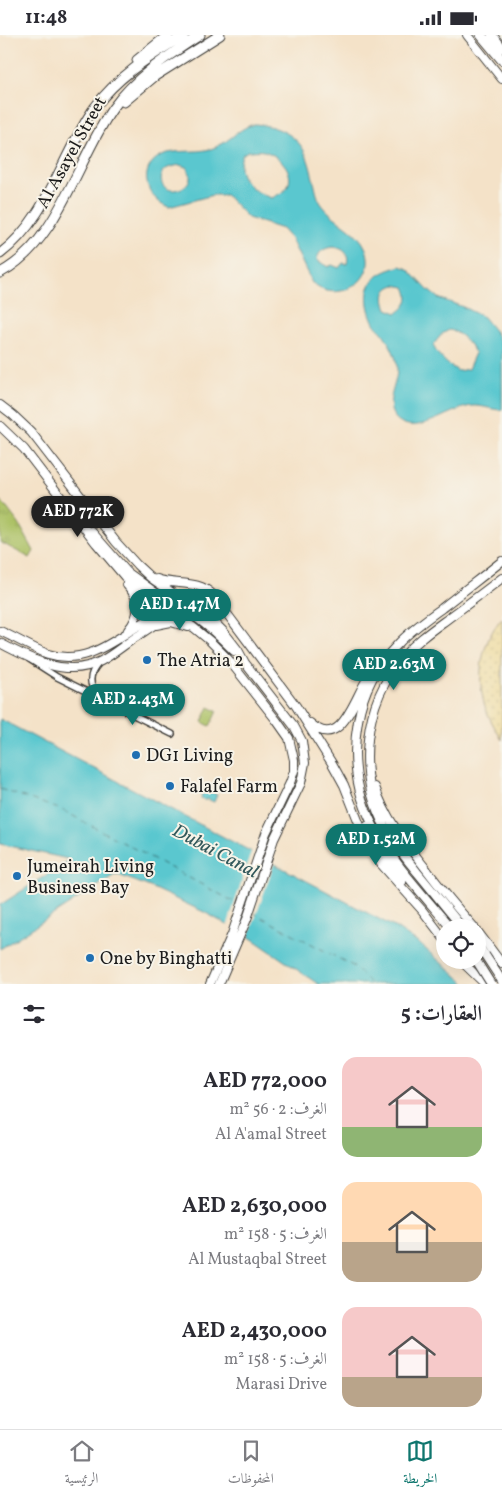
<!DOCTYPE html>
<html lang="ar">
<meta charset="utf-8">
<style>
:root{--surface:#fff;--page:#f2f2f3;--text:#2b2b33;--muted:#7c7c81;--line:#e1e1e2;--accent:#0f766e}
body{margin:0;font-family:Vollkorn,Amiri,serif;background:var(--page);color:var(--text);direction:rtl;height:100vh;display:flex;flex-direction:column;font-size:19px;white-space:nowrap}
*{box-sizing:border-box;margin:0}
p{font-size:16px;color:var(--muted)}
.icon{flex:none;width:28px;height:28px;fill:none;stroke:currentColor;stroke-width:2;stroke-linecap:round;stroke-linejoin:round}
.map{position:relative;height:949px;overflow:hidden;direction:ltr}
.side{display:flex;flex-direction:column;background:var(--surface);flex:1}
.side>*{flex:none}
.fabs{position:absolute;left:436px;top:884px;display:grid;gap:10px}
.fabs a{display:grid;place-items:center;width:50px;height:50px;border-radius:50%;background:var(--surface);box-shadow:0 5px 20px #0002;font-size:25px}
.price{position:absolute;translate:-50% -42px;padding:0 11px;border-radius:18px;background:var(--accent);color:#fff;font-size:16px;line-height:32px;filter:drop-shadow(0 1px 2px #0008)}
.price::after{content:'';position:absolute;left:50%;top:30px;width:15px;height:11px;margin-left:-8px;background:inherit;clip-path:polygon(0 0,100% 0,50% 100%)}
.price.selected{background:#222;color:#fff}
ul{padding:0;list-style:none}
li{display:flex;align-items:center;gap:15px;height:125px;padding:0 20px}
li span{display:grid;place-items:center;flex:none;width:140px;height:100px;border-radius:15px;color:#555}
li>.icon{margin-inline-start:auto}
span .icon{width:60px;height:60px;fill:#fffc;stroke-width:1}
li b{font-size:21px}
h2{display:flex;justify-content:space-between;align-items:center;height:60px;padding:0 20px;font-size:21px}
.status{display:flex;justify-content:space-between;align-items:center;height:35px;padding:0 25px;background:var(--surface);direction:ltr}
.status svg{height:14px;fill:currentColor}
.tabs{display:flex;justify-content:space-around;align-items:center;height:70px;border-top:1px solid var(--line);background:var(--surface);font-size:14px;color:var(--muted)}
.tabs a{display:grid;justify-items:center;gap:2px}
.tabs .selected{color:var(--accent)}
.map>svg:first-child{display:block}
</style>
<div class="status"><b>11:48</b><svg viewBox="0 0 49 12"><path d="M0 12V9h3v3zM5 12V6h3v6zM10 12V3h3v9zM15 12V0h3v12zM26 1h20v11H26zM47 4h2v5h-2z"/></svg></div>
<div class="map">
<svg width="502" height="949" viewBox="0 0 502 949">
<defs>
<pattern id="sand-dots" width="8" height="8" patternUnits="userSpaceOnUse" patternTransform="scale(1.25)"><rect width="8" height="8" fill="#eeda9e"/><path d="M2 2h.1M6 6h.1" fill="none" stroke="#ccba88" stroke-width="1.8" stroke-linecap="round"/></pattern>
<pattern id="park-tufts" width="24" height="20" patternUnits="userSpaceOnUse" patternTransform="scale(1.25)"><rect width="24" height="20" fill="#acc165"/><path d="M3 7l-1-3M5 7V3M7 7l1-3M15 17l-1-3M17 17v-4M19 17l1-3" fill="none" stroke="#93a557"/></pattern>
</defs>
<rect width="100%" height="100%" fill="#f7f3e8"/>
<filter id="ink" filterUnits="userSpaceOnUse"><feTurbulence type="fractalNoise" baseFrequency=".02" numOctaves="2"/><feDisplacementMap in="SourceGraphic" scale="10" xChannelSelector="R" yChannelSelector="G"/><feConvolveMatrix kernelMatrix="1 2 1 2 8 2 1 2 1" color-interpolation-filters="sRGB"/></filter>
<filter id="wash" filterUnits="userSpaceOnUse"><feTurbulence type="fractalNoise" baseFrequency=".0096" numOctaves="4" result="noise"/><feDisplacementMap in="SourceGraphic" scale="20" xChannelSelector="R" yChannelSelector="G"/><feGaussianBlur stdDeviation="1.12" result="paint"/><feColorMatrix in="noise" values="0 0 0 0 0 0 0 0 0 0 0 0 0 0 0 0 0 1.4 0 .05"/><feComposite in="paint" operator="in"/></filter>
<g filter="url(#wash)">
<rect width="100%" height="100%" fill="#f4e2c8"/>
<path fill="#acc165" stroke="#646e40" d="M209,672L217,676L210,691L202,687Z"/>
<path fill="url(#sand-dots)" stroke="#857b5d" d="M502,583V705C497,696 491,687 487,677C475,646 480,608 502,583Z"/>
<path fill="url(#park-tufts)" stroke="#646e40" d="M0,464L19,489L34,516L30,523L0,507Z"/>
<path fill="#5ac7cf" stroke="#3b7276" fill-rule="evenodd" d="M254,89C272,90 293,97 303,114C309,124 311,136 314,147C316,155 317,164 323,171C335,187 358,194 366,214C378,247 336,270 312,248L291,204L282,194L248,183L226,160H213L169,172C146,164 136,133 162,120C177,113 202,120 218,111C232,104 238,94 254,89ZM248,116C253,116 259,115 264,116C278,120 295,135 288,151C285,157 277,160 272,163C252,157 232,140 243,119ZM180,130L186,132C187,134 189,136 190,139C192,150 177,158 168,154C158,150 160,136 168,133C172,131 176,131 180,130ZM333,212C343,213 350,218 347,229L343,228L339,233L332,230L328,232L317,225C318,216 325,213 333,212Z
M401,231L408,234L428,255L438,263L463,272L483,282L496,298L502,312V375C492,375 482,370 472,371C451,373 422,398 402,388C380,376 396,353 397,336C398,322 389,307 382,297C379,294 376,292 374,288C368,276 363,256 374,245C380,237 392,234 401,231ZM395,250L405,252C411,264 407,271 397,278L387,274C383,263 382,254 395,250ZM449,295C459,296 471,309 475,318L468,334L458,336C447,329 438,322 433,310L442,299Z
M0,684L396,893L421,910L466,949H318L251,903L204,877L150,852L116,839L0,914V870L68,826V824L0,809Z
M201,751L217,760L214,767L207,764L206,766L201,763L202,759L198,757Z"/>
<path fill="#f4e2c8" d="M252,814L275,826L248,904L227,892Z"/>
<g fill="none" stroke-linecap="round" stroke-linejoin="round">
<path stroke="#32585b" stroke-width="1" stroke-dasharray="6 5" stroke-linecap="butt" d="M0,754L62,775L240,870
M252,877L353,931L371,949"/>
</g>
</g>
<g filter="url(#ink)">
<g fill="none" stroke-linecap="round" stroke-linejoin="round">
<g stroke="#3c3a36" stroke-width="8">
<path id="street" d="M29,624L57,642L172,699
M98,629C88,640 89,651 98,661"/>
</g>
<g stroke="#3c3a36" stroke-width="10">
<path id="secondary" d="M467,0L502,44
M0,370L13,380L31,397L116,507L137,530L151,543L213,586L224,597L238,615L245,628L294,691L302,706L305,728L301,748L274,804L247,884L219,949
M0,391L24,414L96,508L124,541L139,555L193,592L210,606L228,624L277,686L289,703L294,725V736L290,748L266,798L232,899L210,949
M91,496L127,537L164,564L167,563L169,560L166,554
M157,544C176,551 198,544 213,560L296,671L333,730L344,750L361,793L381,829L422,875L445,905
M127,550C140,564 141,580 128,595
M204,578L200,571L201,564L208,561L215,564
M156,590L171,587L188,592
M0,596C16,603 32,613 48,619C80,629 104,613 130,596C142,589 154,581 165,573C184,565 221,603 234,616
M0,608C30,624 67,644 101,626C112,620 123,611 133,604C146,595 163,586 172,573
M310,688C343,719 356,655 371,638
M375,752C385,782 403,805 423,830C439,851 456,872 474,892
M367,791L383,821L402,847
M450,892C397,828 341,777 358,686C363,657 377,630 398,609C411,595 427,584 442,573C462,557 482,542 502,526
M462,892C447,874 432,855 417,837C406,823 394,810 386,794C355,739 363,668 404,621C417,605 434,594 450,582C468,569 485,556 502,543
M478,897L502,929
M478,911L485,920
M460,925L485,949"/>
</g>
<g stroke="#3c3a36" stroke-width="11">
<path id="primary" d="M481,0L502,25
M492,0L502,13
M137,25L168,0
M124,67L155,41L220,0
M0,219C49,182 61,120 95,72C119,40 151,21 184,0
M0,238C59,207 77,124 113,73C136,41 168,21 200,0"/>
</g>
<use href="#street" stroke="#fff" stroke-width="5"/>
<use href="#secondary" stroke="#fff" stroke-width="8"/>
<use href="#primary" stroke="#fff" stroke-width="9"/>
<g stroke="#3c3a36" stroke-width="10" stroke-linecap="butt">
<path id="secondary-bridge" d="M485,920L502,946
M476,925L491,949"/>
</g>
<use href="#secondary-bridge" stroke="#fff" stroke-width="8"/>
</g>
</g>
<g fill="#1f6fb2" stroke="#f7f3e8" stroke-width="2">
<circle cx="147" cy="625" r="5"/>
<circle cx="136" cy="720" r="5"/>
<circle cx="170" cy="751" r="5"/>
<circle cx="17" cy="841" r="5"/>
<circle cx="90" cy="923" r="5"/>
</g>
<g text-anchor="middle" stroke-width="4" stroke-linejoin="round" paint-order="stroke">
<g font-size="18" fill="#1c1c1c" stroke="#f7f3e8">
<text transform="translate(71 117) rotate(-61)" y="6">Al Asayel Street</text>
</g>
<g font-size="18" fill="#1c1c1c" stroke="#f7f3e8" text-anchor="start">
<text x="157" y="631">The Atria 2</text>
<text x="146" y="726">DG1 Living</text>
<text x="180" y="757">Falafel Farm</text>
<text x="27" y="837">Jumeirah Living<tspan x="27" dy="21">Business Bay</tspan></text>
<text x="100" y="929">One by Binghatti</text>
</g>
<g font-size="19" font-style="italic" fill="#32585b" stroke="#f7f3e8">
<text transform="translate(216 815) rotate(28)" y="7">Dubai Canal</text>
</g>
</g>
</svg>
<div class="fabs">
<a><svg class="icon" aria-label="locate" viewBox="0 0 24 24"><circle cx="12" cy="12" r="6"/><path d="M12 2v4M12 18v4M2 12h4M18 12h4"/></svg></a>
</div>
<b class="price selected" style="left:78px;top:503px">AED 772K</b>
<b class="price" style="left:180px;top:596px">AED 1.47M</b>
<b class="price" style="left:394px;top:656px">AED 2.63M</b>
<b class="price" style="left:133px;top:691px">AED 2.43M</b>
<b class="price" style="left:376px;top:831px">AED 1.52M</b>
</div>
<section class="side">
<h2>العقارات: 5<svg class="icon" aria-label="filters" viewBox="0 0 24 24"><path d="M4 7h16M4 17h16"/><circle cx="9" cy="7" r="2"/><circle cx="15" cy="17" r="2"/></svg></h2>
<ul>
<li><span style="background:linear-gradient(#f6c9c9 70%,#8fb573 0)"><svg class="icon" aria-label="home" viewBox="0 0 24 24"><path d="M3 11l9-7 9 7M6 9v11h12V9"/></svg></span><div><b>AED 772,000</b><p>الغرف: 2 · 56 m²</p><p>Al A'amal Street</p></div></li>
<li><span style="background:linear-gradient(#ffd9b3 60%,#b9a48a 0)"><svg class="icon" aria-label="home" viewBox="0 0 24 24"><path d="M3 11l9-7 9 7M6 9v11h12V9"/></svg></span><div><b>AED 2,630,000</b><p>الغرف: 5 · 158 m²</p><p>Al Mustaqbal Street</p></div></li>
<li><span style="background:linear-gradient(#f6c9c9 70%,#b9a48a 0)"><svg class="icon" aria-label="home" viewBox="0 0 24 24"><path d="M3 11l9-7 9 7M6 9v11h12V9"/></svg></span><div><b>AED 2,430,000</b><p>الغرف: 5 · 158 m²</p><p>Marasi Drive</p></div></li>
</ul>
</section>
<nav class="tabs">
<a class="selected"><svg class="icon" aria-label="map" viewBox="0 0 24 24"><path d="M3 6l6-2 6 2 6-2v14l-6 2-6-2-6 2zM9 4v14M15 6v14"/></svg>الخريطة</a>
<a><svg class="icon" aria-label="saved" viewBox="0 0 24 24"><path d="M7 4h10v16l-5-4-5 4z"/></svg>المحفوظات</a>
<a><svg class="icon" aria-label="home" viewBox="0 0 24 24"><path d="M3 11l9-7 9 7M6 9v11h12V9"/></svg>الرئيسية</a>
</nav>
